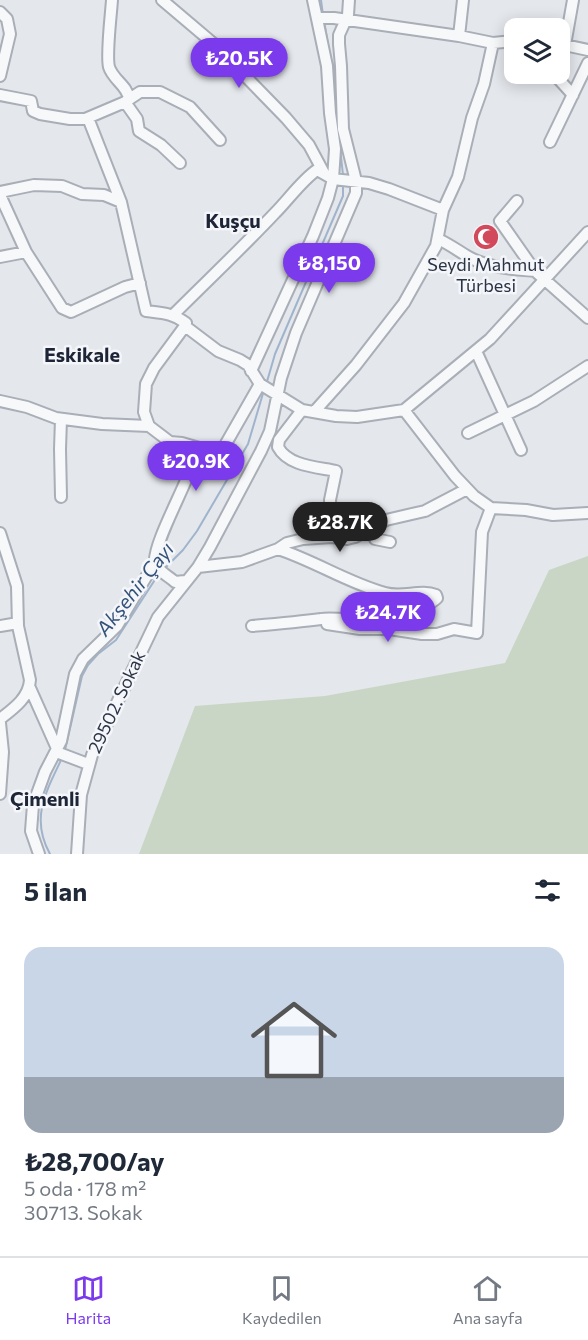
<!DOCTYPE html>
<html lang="tr">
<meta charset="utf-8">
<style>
:root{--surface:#fff;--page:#f6f6f7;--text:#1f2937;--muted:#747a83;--line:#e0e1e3;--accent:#7c3aed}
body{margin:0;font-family:Commissioner,sans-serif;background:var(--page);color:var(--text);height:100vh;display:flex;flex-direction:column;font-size:22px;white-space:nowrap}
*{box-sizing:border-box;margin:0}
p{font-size:20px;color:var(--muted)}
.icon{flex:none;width:33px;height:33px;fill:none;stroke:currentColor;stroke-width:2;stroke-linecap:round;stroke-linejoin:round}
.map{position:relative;height:854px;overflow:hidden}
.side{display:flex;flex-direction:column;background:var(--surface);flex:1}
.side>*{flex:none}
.tools{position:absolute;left:504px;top:18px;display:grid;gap:12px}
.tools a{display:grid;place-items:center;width:66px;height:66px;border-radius:12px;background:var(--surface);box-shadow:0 3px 15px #0003;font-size:30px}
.price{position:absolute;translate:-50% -51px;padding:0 14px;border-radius:21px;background:var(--accent);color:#fff;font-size:20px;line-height:39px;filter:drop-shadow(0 2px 3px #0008)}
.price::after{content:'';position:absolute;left:50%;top:36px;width:18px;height:14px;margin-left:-9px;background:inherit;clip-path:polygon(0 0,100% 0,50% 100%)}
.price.on{background:#222;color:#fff}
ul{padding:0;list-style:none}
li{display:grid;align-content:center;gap:12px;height:318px;padding:0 24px}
li span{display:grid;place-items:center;height:186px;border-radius:18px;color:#555}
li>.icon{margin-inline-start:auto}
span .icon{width:108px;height:108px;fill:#fffc;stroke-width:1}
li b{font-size:26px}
h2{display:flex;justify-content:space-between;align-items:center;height:72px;padding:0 24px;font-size:26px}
.menu{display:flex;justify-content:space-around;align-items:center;height:84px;border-top:2px solid var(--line);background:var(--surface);font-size:16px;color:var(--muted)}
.menu a{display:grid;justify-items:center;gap:3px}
.menu .on{color:var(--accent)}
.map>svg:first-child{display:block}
</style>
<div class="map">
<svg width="588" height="854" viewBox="0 0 588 854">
<rect width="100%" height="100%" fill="#e4e7ec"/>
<path fill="#c9d6c5" d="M588,556V854H139L195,706L325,696L505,663L549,570Z"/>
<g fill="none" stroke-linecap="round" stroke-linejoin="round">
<path stroke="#9fb4cc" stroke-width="2" d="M321,0L323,15
M324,21L330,56
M332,68L334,98
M340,148L343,175
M266,385L275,354L343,196V184
M164,569L183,550L197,531L248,444L264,390
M65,750L82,676L88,665L98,654L116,640L158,575
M50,854C30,818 46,792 62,758"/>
<g stroke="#a9aeb7" stroke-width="14">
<path id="minor" d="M112,0C111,15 106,55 109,67C113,80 128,86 129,99
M162,0L214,44L286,118L309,145L324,173
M0,12L7,19L10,34L0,76
M317,18H334L459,36L493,43L514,41
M459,36L463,0
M560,44L588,50
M565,45L573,0
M554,74L573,95
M0,95L31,101L33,111L40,114L70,119H85L125,102L140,92H160L190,107L220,140
M125,102L137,119L139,131L161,145L180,163
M88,118L121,202L146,311C161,313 173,313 186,323L185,326L218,351L240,360L248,365L260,384L302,410L336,416L357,417L404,410L455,476L474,496L491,508L526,510L553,515L588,513
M550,142L588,63
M0,192L34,185L62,186L82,194L104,195L121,202
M0,195L26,252L62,308L71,312L125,287L140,283
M517,201L500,221L535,271L588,318
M438,239C449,244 457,250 467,256C487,268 513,269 535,271
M0,257L26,252
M173,315C207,281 242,248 275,213C288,200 303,179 317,170L333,179L369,183L389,189L443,210
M185,326L154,368L146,384L144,412L149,426L170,442L182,443L220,454L260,384
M476,351L521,450
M251,371L313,236L328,198L333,179L335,149L330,113L327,66L313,0
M0,401L27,407L56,418L102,424L149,426
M302,410L279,440L278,447C288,466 317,467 336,471L330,500L332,537
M404,410L490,339L588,232
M314,412L356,365L404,303L436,246L443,210L458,177L472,118L484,84L493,43
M468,433L534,401L588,366
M170,442L193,462C187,484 153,544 155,562C156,570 170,577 175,582L185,581
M61,497L60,449L61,419
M372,528L375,539L390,542
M0,533L17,586L18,626L30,680C29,698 13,709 0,719
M198,567L242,562L278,549L287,543L303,539L332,537L347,539L355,537L386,520L425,511L467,489
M327,624L360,629H389L422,634H437L454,629L477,633L482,532L491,508
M0,626L18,623
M252,626C275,624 298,622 321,619C331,617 342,620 353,619C372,618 425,611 437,598L436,595C421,589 402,598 385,593C348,583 315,561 278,549
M30,688L59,753L88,764
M0,723L3,752L0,794
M39,854L31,831L33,805L45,772L61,741L75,674L83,659L117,626L155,562
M77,854L81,795L92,755L158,617L198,567L210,547L261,451L270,431L281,378L296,333L356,193V181L343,129L341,66L339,44V35L348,15L349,0"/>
</g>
<use href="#minor" stroke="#f7f8fa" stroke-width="10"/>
</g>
<defs>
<g id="mosque-disc" transform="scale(1.35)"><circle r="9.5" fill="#d1495b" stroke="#f4f6f9"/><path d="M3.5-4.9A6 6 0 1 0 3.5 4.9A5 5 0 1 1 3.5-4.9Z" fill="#fff"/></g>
</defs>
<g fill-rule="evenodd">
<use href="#mosque-disc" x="486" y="237"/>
</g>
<g text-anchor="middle" stroke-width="5" stroke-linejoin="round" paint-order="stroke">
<g font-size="18" fill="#2b3445" stroke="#f4f6f9">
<text x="486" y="271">Seydi Mahmut<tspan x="486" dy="21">Türbesi</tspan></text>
</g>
<g font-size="18" fill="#2b3445" stroke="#f4f6f9">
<text transform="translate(117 702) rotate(-65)" y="6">29502. Sokak</text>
</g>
<g font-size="20" font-weight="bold" fill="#1d2536" stroke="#f4f6f9">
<text x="233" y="228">Kuşçu</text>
<text x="82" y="362">Eskikale</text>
<text x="45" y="806">Çimenli</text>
</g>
<g font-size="20" font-style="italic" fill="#34527a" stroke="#f4f6f9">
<text transform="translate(135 589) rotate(-52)" y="7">Akşehir Çayı</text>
</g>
</g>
</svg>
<div class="tools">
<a><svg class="icon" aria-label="layers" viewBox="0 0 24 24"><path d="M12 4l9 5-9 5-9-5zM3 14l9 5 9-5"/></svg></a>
</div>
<b class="price" style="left:239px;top:89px">₺20.5K</b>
<b class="price" style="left:329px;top:294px">₺8,150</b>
<b class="price" style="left:196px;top:492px">₺20.9K</b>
<b class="price on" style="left:340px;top:553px">₺28.7K</b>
<b class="price" style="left:388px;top:643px">₺24.7K</b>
</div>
<section class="side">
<h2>5 ilan<svg class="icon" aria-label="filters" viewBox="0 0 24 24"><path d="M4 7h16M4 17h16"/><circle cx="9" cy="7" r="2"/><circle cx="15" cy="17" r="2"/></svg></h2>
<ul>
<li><span style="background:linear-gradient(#c9d6e8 70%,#9aa5b1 0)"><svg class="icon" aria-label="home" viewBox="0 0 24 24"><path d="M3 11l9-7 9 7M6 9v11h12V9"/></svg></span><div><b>₺28,700/ay</b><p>5 oda · 178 m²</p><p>30713. Sokak</p></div></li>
</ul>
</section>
<nav class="menu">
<a class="on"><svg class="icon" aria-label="map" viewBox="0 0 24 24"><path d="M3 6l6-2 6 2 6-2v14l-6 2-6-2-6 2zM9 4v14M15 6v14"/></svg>Harita</a>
<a><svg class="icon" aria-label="saved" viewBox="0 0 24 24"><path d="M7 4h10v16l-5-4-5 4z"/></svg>Kaydedilen</a>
<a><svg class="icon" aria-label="home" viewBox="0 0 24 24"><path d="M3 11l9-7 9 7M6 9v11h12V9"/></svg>Ana sayfa</a>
</nav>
